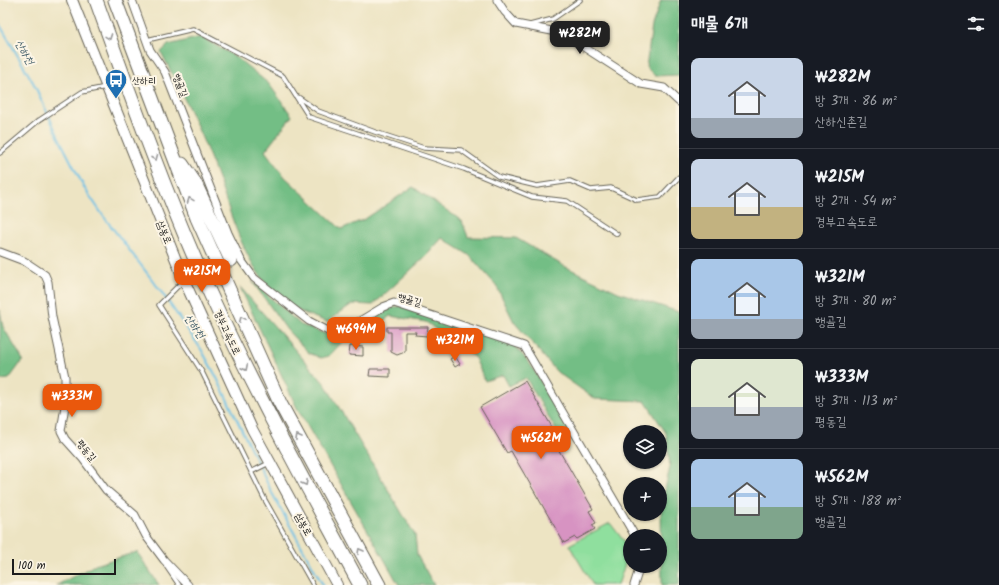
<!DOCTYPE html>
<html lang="ko">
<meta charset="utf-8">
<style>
:root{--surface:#171b24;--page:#20242c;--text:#f1f3f6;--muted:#9ea1a6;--line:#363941;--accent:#ea580c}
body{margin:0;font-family:Kalam,"Poor Story",sans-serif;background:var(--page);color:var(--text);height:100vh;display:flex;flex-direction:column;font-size:15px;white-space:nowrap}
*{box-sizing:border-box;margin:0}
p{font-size:13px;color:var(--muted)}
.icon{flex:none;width:22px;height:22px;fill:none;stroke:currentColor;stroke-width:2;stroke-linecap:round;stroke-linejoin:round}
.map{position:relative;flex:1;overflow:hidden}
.drawer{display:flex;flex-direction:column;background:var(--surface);width:320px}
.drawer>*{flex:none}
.buttons{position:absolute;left:623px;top:425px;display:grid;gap:8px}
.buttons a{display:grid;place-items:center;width:44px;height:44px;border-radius:50%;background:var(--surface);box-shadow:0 1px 3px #0004;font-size:20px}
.scale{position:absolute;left:12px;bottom:10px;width:104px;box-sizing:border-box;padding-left:4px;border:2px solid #1c1c1c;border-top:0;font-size:11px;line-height:14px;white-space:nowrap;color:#1c1c1c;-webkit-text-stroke:3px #fcf5e5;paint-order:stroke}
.price{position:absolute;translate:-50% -34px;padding:0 9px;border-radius:8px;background:var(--accent);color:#fff;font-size:13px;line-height:26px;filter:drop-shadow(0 1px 2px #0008)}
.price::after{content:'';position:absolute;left:50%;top:24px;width:12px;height:9px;margin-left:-6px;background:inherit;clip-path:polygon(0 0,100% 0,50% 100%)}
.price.selected{background:#222;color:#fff}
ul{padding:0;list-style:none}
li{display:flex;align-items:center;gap:12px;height:100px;padding:0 12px}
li+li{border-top:1px solid var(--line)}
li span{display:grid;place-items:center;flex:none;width:112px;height:80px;border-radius:8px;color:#555}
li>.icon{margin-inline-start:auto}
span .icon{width:48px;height:48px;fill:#fffc;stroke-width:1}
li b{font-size:17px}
h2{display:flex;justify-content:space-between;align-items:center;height:48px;padding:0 12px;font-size:17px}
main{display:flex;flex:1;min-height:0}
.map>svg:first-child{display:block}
</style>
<main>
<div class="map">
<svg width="679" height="585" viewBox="0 0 679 585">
<rect width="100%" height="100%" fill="#fcf5e5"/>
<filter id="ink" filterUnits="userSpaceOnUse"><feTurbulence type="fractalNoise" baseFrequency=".025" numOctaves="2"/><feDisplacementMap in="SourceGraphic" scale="8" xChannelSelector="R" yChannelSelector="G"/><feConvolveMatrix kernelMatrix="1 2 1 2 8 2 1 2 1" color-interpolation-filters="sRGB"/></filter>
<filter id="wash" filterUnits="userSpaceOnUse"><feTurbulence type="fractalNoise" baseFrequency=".012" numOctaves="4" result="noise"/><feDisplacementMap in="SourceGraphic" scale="16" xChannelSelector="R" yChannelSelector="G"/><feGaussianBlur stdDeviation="0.9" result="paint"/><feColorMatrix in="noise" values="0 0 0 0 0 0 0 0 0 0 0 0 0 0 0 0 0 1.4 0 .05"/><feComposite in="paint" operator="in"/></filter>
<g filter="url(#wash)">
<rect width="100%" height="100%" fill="#ede4c3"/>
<path fill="#8fdf9e" stroke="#567e5d" d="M610,523L630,549L618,585H593L569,545Z"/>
<path fill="#73be85" stroke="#486d50" d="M661,0H679V75L655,76L646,67L652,26Z
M201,37L236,57L269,84L292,116L265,151L285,177L341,229L365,219L413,187L462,221L468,237L516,238L562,265L618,292L679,312V585H662L661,507L670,467L666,433L645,401L595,399L557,372L514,322L496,285L469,255L442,238L427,255L373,305L352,304L327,322C314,317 293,310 283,301C242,266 232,213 213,165C198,126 180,89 161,52L168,45Z
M252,281L301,325L329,335L359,327L383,307V310L401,306L514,345L530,364L574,435L563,442L526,378L509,386L503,375L485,381L475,358L426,322L390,316L374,329L343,341L329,356L321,358L309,353L287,330Z
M240,287L325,384L415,535L417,555L434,585H399L297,408Z
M0,310L3,327L23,360L9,379L0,380Z
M137,552L159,585H57L95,565Z"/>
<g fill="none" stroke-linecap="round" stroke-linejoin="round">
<path stroke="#69c0e6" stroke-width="2" d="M0,25L34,84L59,138L85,189L104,217L160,290L201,349L216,376L272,493L323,585"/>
</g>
<g id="blocks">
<path fill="#d793c2" d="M387,327H428L427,336L415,335L416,332H405V352L397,355L391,352V332H387Z
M350,346L363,347V356L349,355Z
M455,356L460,364L455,367L450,359Z
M370,369H390V377L369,376Z
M525,381L562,444L557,447L593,509L589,511L596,523L592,525L595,529L577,539L575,537L564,543L511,451L507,453L480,407Z"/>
</g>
</g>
<g filter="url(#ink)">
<use href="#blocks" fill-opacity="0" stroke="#656256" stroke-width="1"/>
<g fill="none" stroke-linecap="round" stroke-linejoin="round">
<g stroke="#656256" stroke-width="5.5">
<path id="service" d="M530,25L553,19L580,0
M147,40L193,29L283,76L309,117L464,169L532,197L567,201L617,234
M298,97L318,111L375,132L424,148L461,150L499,177L537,186L570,181L591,190L611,188L637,200L660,197L679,177
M0,153L38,121L82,92L106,87
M182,282L159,305L202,372L265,500L313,585
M251,472L269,463
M166,566L179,585"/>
</g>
<g stroke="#656256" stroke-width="9">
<path id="minor" d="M132,0L150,50L165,72L228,233L241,260L254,278L309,321L328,331L353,325L383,307L394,303L524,346L635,536
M497,0L505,12L516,24L562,33L641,84L664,88L679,102
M0,252L24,261L45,275L48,282L52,317L65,377V406L61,431L65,439L83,459L106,490L135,515L146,536L164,560L188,585
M634,585L640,566"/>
</g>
<g stroke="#656256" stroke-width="12">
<path id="secondary" d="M72,0L184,280L252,429L337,585"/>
</g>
<g stroke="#656256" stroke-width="15">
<path id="motorway" d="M96,0C131,97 166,195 208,289C254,390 307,487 360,585
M115,0L197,218L249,334L280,403L379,585
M182,164L195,183L231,260"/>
</g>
<use href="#service" stroke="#fff" stroke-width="3.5"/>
<use href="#minor" stroke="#fff" stroke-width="7"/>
<use href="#secondary" stroke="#fff" stroke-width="10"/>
<use href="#motorway" stroke="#fff" stroke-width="13"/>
</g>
<defs><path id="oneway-chevron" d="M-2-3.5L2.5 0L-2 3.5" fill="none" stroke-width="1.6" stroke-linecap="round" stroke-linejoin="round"/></defs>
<g stroke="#999">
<use href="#oneway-chevron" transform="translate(109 37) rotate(70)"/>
<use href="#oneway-chevron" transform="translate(155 158) rotate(68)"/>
<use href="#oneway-chevron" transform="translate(190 200) rotate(-111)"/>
<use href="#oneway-chevron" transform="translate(242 319) rotate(-114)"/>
<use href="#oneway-chevron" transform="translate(245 368) rotate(64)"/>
<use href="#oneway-chevron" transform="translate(298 437) rotate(-119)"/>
<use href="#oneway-chevron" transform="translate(305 483) rotate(61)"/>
<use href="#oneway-chevron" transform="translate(360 551) rotate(-119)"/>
</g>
</g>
<defs>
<g id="bus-pin" transform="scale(1.15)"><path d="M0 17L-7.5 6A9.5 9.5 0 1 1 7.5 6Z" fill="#1f6fb2" stroke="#fcf5e5"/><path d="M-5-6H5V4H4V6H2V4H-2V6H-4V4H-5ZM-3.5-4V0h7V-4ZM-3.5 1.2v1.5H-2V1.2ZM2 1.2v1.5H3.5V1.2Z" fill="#fff"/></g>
</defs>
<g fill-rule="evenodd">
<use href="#bus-pin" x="116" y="80"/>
</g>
<g text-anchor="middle" stroke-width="4" stroke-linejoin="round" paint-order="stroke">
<g font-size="10" fill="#1c1c1c" stroke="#fcf5e5" text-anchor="start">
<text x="132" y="84">산하리</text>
</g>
<g font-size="10" fill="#1c1c1c" stroke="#fcf5e5">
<text transform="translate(181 85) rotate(69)" y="4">행골길</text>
<text transform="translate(165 232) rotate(68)" y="4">삼봉로</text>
<text transform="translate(410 299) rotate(15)" y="4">행골길</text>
<text transform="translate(228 332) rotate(65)" y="4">경부고속도로</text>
<text transform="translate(87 450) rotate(50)" y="4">평동길</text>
<text transform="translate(304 524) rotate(61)" y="4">삼봉로</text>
</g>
<g font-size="11" font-style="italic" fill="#375563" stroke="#fcf5e5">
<text transform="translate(25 52) rotate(60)" y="4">산하천</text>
<text transform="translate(195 326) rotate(54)" y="4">산하천</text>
</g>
</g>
</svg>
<div class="buttons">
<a><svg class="icon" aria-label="layers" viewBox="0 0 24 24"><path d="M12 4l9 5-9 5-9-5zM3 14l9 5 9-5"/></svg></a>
<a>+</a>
<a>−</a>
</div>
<div class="scale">100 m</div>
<b class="price selected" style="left:580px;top:55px">₩282M</b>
<b class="price" style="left:202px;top:293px">₩215M</b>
<b class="price" style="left:356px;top:351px">₩694M</b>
<b class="price" style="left:455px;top:362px">₩321M</b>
<b class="price" style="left:72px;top:418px">₩333M</b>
<b class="price" style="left:541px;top:460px">₩562M</b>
</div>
<section class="drawer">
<h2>매물 6개<svg class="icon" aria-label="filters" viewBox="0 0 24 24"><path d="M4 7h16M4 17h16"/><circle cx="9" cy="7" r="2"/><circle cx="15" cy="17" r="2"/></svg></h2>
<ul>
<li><span style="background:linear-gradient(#c9d6e8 75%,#9aa5b1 0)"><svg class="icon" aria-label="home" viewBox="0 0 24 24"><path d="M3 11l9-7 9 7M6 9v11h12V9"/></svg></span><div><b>₩282M</b><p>방 3개 · 86 m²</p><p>산하신촌길</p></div></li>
<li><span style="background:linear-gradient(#c9d6e8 60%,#c2b280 0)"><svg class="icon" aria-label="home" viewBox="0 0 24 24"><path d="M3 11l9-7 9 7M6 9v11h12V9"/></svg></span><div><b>₩215M</b><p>방 2개 · 54 m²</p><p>경부고속도로</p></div></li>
<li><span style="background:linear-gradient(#a9c7e8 75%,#9aa5b1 0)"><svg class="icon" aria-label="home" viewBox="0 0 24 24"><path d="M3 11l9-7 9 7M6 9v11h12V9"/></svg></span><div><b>₩321M</b><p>방 3개 · 80 m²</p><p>행골길</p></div></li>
<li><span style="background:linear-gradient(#dfe7d0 60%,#9aa5b1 0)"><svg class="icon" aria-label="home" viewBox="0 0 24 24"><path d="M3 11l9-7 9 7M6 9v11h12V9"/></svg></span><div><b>₩333M</b><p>방 3개 · 113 m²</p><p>평동길</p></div></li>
<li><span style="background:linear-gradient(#a9c7e8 60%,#7fa58c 0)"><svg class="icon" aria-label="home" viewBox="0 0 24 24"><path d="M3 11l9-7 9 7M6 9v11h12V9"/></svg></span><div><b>₩562M</b><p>방 5개 · 188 m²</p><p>행골길</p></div></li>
</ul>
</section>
</main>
